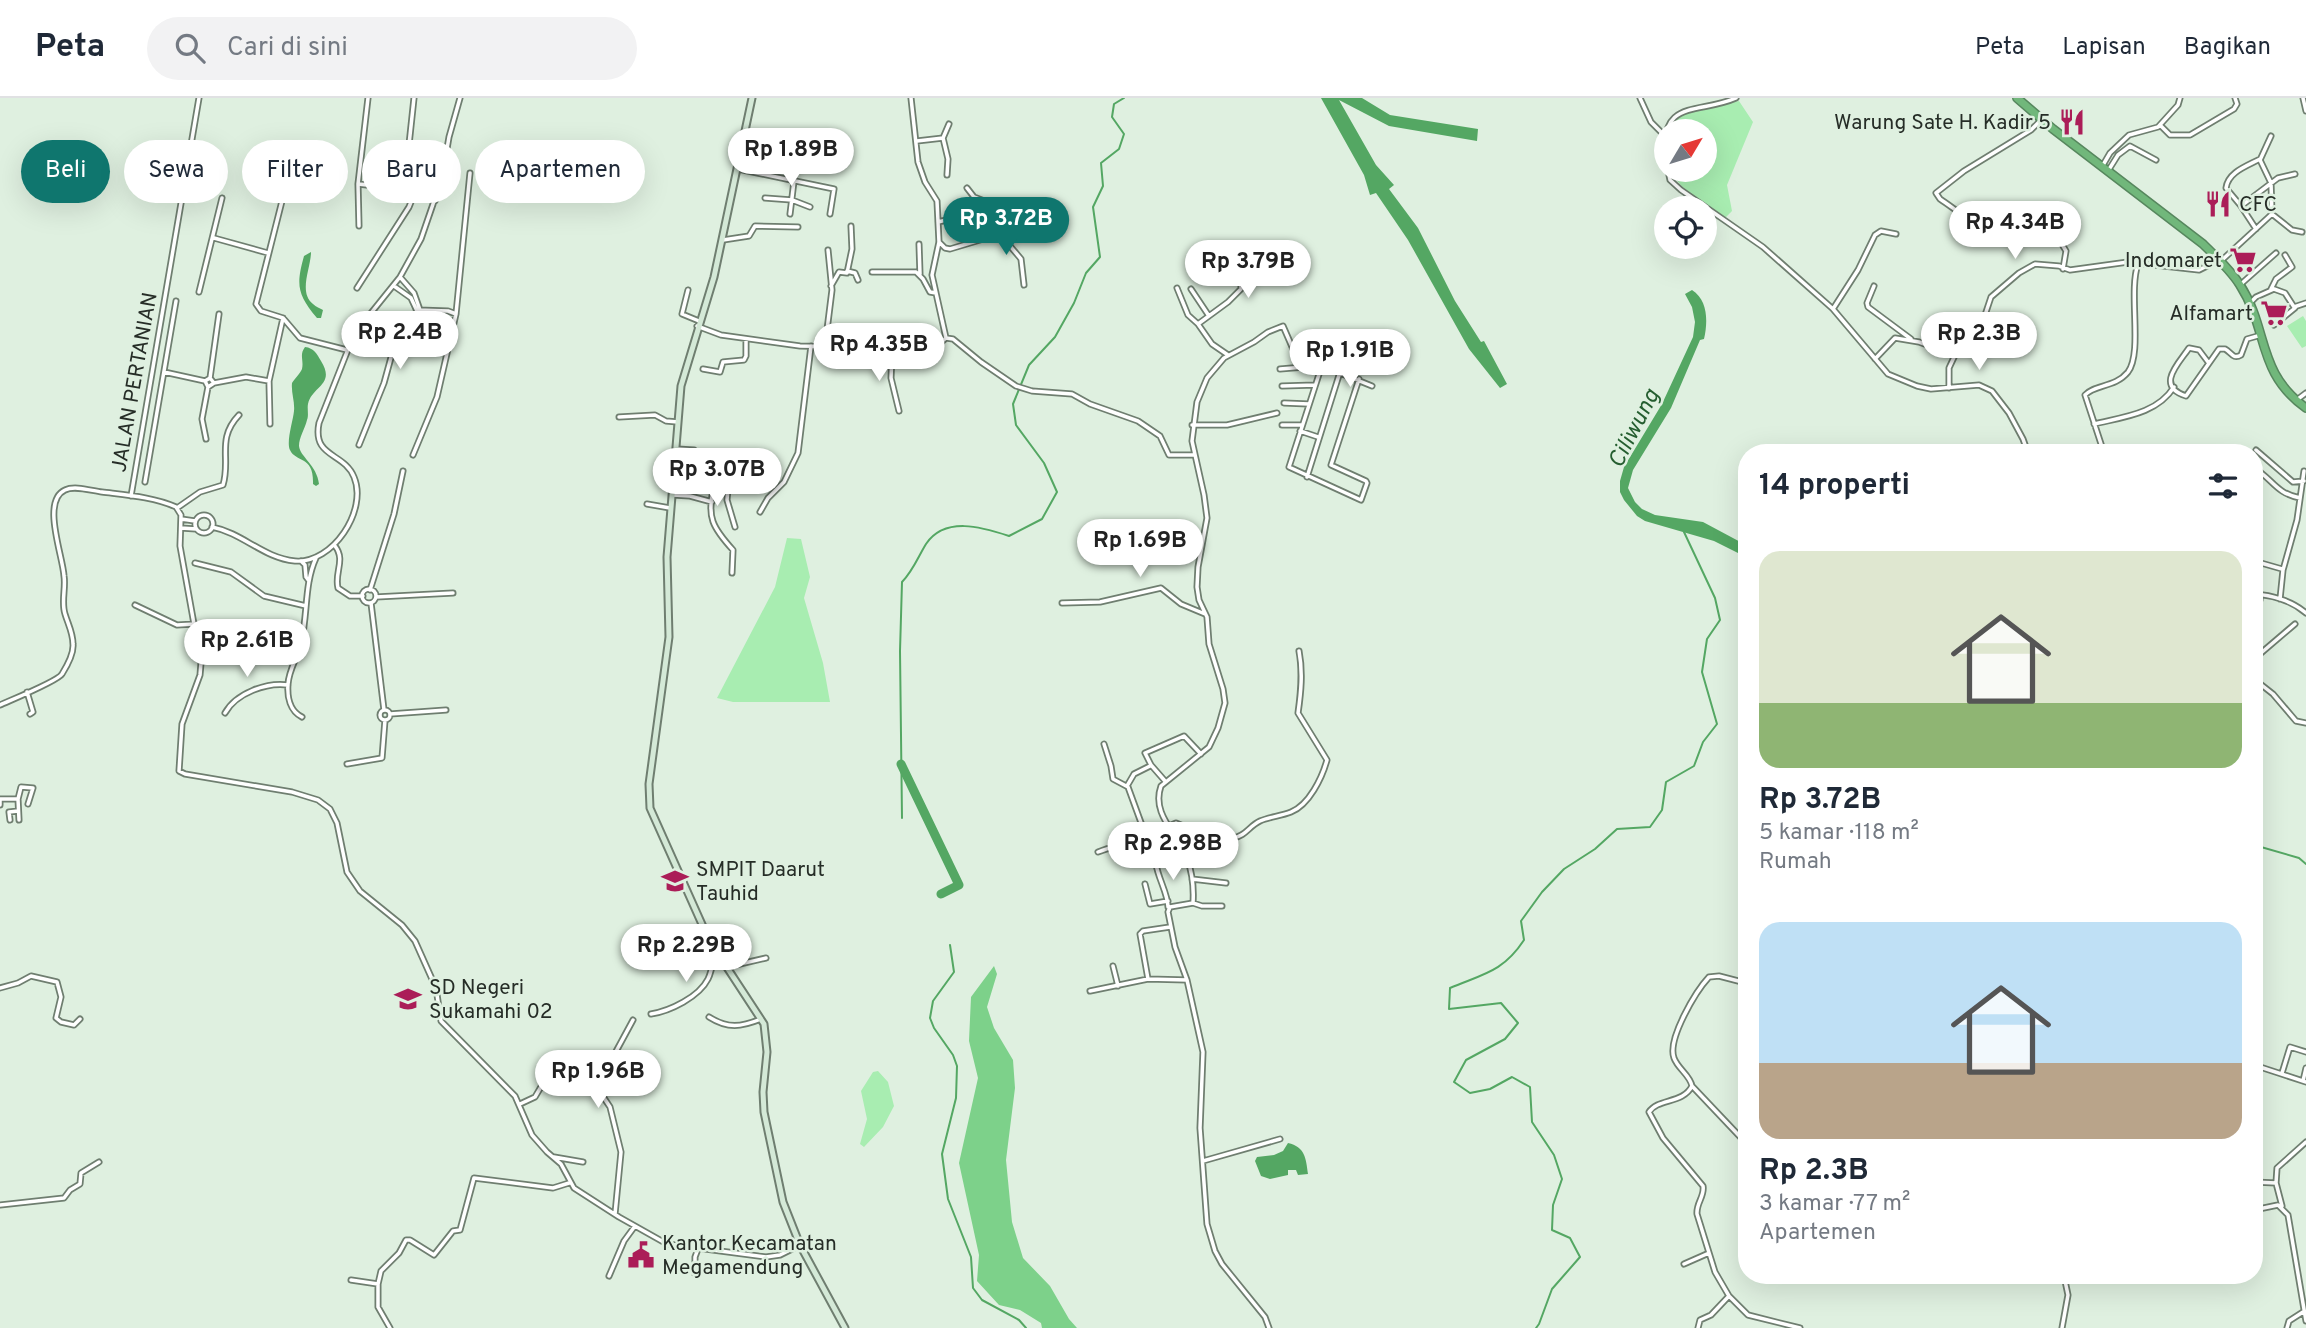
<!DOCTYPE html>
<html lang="id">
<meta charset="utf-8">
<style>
:root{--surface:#fff;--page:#f2f2f3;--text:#1f2937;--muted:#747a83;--line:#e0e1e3;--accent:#0f766e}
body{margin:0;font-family:Overpass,sans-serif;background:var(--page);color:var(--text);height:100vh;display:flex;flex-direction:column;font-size:26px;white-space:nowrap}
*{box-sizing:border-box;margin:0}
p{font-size:23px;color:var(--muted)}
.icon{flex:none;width:38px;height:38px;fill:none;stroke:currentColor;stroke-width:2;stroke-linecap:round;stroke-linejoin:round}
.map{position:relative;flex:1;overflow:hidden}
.side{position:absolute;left:1738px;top:346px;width:525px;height:840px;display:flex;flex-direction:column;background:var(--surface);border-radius:28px;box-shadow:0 7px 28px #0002}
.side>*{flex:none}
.guide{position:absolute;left:21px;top:42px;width:665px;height:63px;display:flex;gap:14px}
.needle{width:46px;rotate:52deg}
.tools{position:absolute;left:1654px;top:21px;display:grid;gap:14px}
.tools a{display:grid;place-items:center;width:63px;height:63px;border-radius:50%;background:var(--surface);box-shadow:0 7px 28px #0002;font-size:35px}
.price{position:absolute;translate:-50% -60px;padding:0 16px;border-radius:24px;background:#fff;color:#222;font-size:23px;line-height:46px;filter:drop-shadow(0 2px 4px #0008)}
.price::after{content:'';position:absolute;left:50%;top:42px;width:21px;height:16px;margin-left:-10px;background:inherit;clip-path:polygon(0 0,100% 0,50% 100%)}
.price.on{background:var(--accent);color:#fff}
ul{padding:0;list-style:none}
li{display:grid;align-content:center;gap:14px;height:371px;padding:0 21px}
li span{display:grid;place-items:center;height:217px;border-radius:21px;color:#555}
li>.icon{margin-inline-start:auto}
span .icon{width:126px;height:126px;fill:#fffc;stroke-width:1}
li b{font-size:30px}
h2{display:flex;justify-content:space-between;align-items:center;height:84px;padding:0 21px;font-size:30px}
.pill{padding:0 24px;border-radius:32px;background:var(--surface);box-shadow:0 7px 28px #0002;font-size:24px;line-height:63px}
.pill.on{background:var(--accent);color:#fff}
header{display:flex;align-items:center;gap:42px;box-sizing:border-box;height:98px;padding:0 35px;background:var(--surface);border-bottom:2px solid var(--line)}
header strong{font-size:33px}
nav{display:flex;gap:38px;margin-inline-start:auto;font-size:24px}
.search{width:490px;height:63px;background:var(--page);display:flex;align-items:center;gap:18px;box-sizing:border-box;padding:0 24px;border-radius:38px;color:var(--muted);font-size:26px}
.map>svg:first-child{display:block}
</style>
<header>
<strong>Peta</strong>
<div class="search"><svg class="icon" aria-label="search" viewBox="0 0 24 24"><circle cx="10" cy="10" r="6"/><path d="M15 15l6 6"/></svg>Cari di sini</div>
<nav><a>Peta</a><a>Lapisan</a><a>Bagikan</a></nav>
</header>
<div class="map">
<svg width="2306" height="1230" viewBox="0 0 2306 1230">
<rect width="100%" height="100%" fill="#dff0e0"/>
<path fill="#a8edb1" d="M1739,3L1753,24L1727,87L1732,113L1725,120C1708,108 1678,93 1672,72H1704V33H1669L1677,20L1684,15Z
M2303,218L2306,223V248L2302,250L2287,228Z
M787,440L801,441L810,479L804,500L823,565L830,604H733L717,600L775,489Z
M878,973L888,984L894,1008L883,1029L864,1049L860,1046L867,1021L861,993L873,974Z"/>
<path fill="#7dd18a" d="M994,868L997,876L987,909L994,930L1013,962L1015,990L1006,1062L1012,1124L1023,1160L1050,1188L1069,1221L1077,1230H1042L1041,1225L1020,1212L999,1207L977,1183L979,1157L959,1065L978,980L969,943L971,899Z"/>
<path fill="#54a763" d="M1321,0H1362L1390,17L1478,31L1477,43L1389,28L1339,2L1376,67L1394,87L1389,91L1418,130L1455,203L1481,244L1484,243L1507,286L1500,290L1469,251L1408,142L1376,95L1370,97L1364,77Z
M311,154C311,170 298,194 313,206C316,209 320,210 323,212L321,220H317C297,196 296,187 304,158Z
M1692,192C1708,202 1708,224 1704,241L1700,242L1671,310L1633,372L1628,390L1635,404L1642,411L1655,417L1703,424L1746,447V459L1714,443L1645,423L1637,418L1624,402L1620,394V383L1624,369L1662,306L1693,239L1695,224L1692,209L1685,196Z
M305,249C314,250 317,256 321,263C336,287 312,288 308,306C307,311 309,317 307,322C305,331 299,339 299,348C300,359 317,367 319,386L316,388L313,386C314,357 296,365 290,352C286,344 293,323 294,313C295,304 291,295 292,285C295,280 300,276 302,271C304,262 299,257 305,249Z
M1288,1045C1305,1049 1306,1060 1308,1076L1298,1077L1296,1072H1288V1077L1270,1081L1261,1078L1255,1063L1257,1059L1274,1057L1283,1053Z"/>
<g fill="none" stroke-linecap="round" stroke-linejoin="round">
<path stroke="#54a763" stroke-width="2" d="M902,720L900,553L902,484C913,473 918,459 926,446C945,418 982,429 1009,438L1042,421L1057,394L1044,365L1016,327L1013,306L1029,267L1055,239L1074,205L1086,175L1100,159L1093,109L1103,88L1101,65L1119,51L1124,36L1112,19L1114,6L1124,0
M2254,747L2299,760L2306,766
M950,847L954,874L933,903L930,920L934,930L953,957L957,968L956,1000L942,1056L948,1101L971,1159L973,1190L982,1202L1019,1222L1026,1230
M1536,1230L1539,1226L1552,1191L1580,1159L1570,1140L1552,1132L1553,1107L1562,1081L1554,1057L1532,1024L1530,989L1512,979L1490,991L1470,995L1454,984L1466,962L1505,941L1518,925L1501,905L1449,911L1450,890C1483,876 1503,874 1524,842L1521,823L1542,794L1564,771L1595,751L1617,731L1650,729L1662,712L1666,684L1694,668L1703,644L1717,626L1702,574L1707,541L1720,522L1715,500L1684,434"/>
<path stroke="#54a763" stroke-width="9" d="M901,666L959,787L941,796"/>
<g stroke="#6f7e70" stroke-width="7">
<path id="street" d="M911,0L918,64L925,84L937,103L939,144L932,177L946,240
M1640,0L1651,24L1665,38
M2303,0L2306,13
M2041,22L2031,32L1964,73L1936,95L1940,101C1957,112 1987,138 2007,140C2024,141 2040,133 2057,138L2066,153L2063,171
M2160,27L2170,37H2190L2234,11L2237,6L2235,0
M943,40L949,26
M917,43L943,40L948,61L947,77
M1666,57C1659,1 1700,16 1736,0
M2260,61C2247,68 2228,74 2226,90L2241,108L2278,80L2295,76
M2103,67L2110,55L2129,37L2158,29L2178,7L2180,0
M738,71L834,91L830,116
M1668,72L1670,82L1681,92L1763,149L1833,211L1888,276L1917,288L1931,291L1979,287L1992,293L2009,315L2023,341L2028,355
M2108,73L2118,57L2130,48L2156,62
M790,82L792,68
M405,84L414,0
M358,86C367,87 377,88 386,88C412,86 415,82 435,103
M422,90L440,85
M967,90L974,99L997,108L1002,120L1000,136
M765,100L792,102L810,109
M282,103L256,206L261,213L283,220L300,240L347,252
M2241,108L2256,131
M790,116L794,83
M2272,116L2292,132L2302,134
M938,124L976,115
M359,128L358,86L368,0
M1000,136L1021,161L1024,187
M214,140L268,155
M723,142L749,138L755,128L798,129
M939,144L945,150L950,151L1000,136
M919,146L920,176
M828,152L832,192L827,232L831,234L832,248
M847,173L855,175L858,182
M872,174H916L923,181L930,194L936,195
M400,179L414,195L420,212
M2241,186L2276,155
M394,188L411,200L417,213
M831,188L839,174L847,175L852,151L851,128
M1874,188L1867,205L1868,209L1911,241
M357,190L409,109L417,89
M1177,190L1188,217L1198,226L1212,246L1228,257
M1191,191L1209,218
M2271,191L2276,181L2292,169L2285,157
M688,192L682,216L699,223
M199,194L222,100
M2250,205L2256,199L2274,191L2285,195L2294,209L2306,205
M1833,211L1858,172L1875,137L1881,133L1896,136
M1198,226L1228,204L1241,191V186L1224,164
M1979,226L1998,236H2010
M2274,227L2295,210
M697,228L721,237L800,248L849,249L883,245C894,253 897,267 914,262L924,246H939L946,240
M946,240L953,241L981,264L1016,288L1032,293L1072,296L1090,306L1138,323L1160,338L1169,357H1193
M892,255L891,280L899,313
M1875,261L1895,240L1919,244L1952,256L1985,217L1991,199L2019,175L2035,166L2059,168L2070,172L2128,164L2199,172L2217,163H2221L2272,116L2271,85L2260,62L2271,38
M2208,264L2199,252L2189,250C2180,264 2154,288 2186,298L2219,251H2225C2231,254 2233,262 2241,257L2247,241L2261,237
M1322,267L1289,369L1361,402L1367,385L1366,383L1331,367L1359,281
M703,271L720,274L723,264L744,262L746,258V241
M1280,271L1304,269L1314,264
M164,274L205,283
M210,280L219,216
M214,285L246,279L269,283
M1282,288L1315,287
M1949,290V270L1956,255
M2298,301L2306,295
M1284,305L1309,306
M619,319L655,317L666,323L678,324
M270,326L269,283L283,220
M2094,326C2123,319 2157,316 2174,289
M1192,327H1227L1277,315
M1282,327H1302
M1300,333L1318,339
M206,341L202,321L208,289L214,285L210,280L205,283L208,289
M359,347L384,285L398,234L418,212L448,213L456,216
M677,351L694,352
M689,352L691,386L741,390
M2256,352L2293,384L2304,383
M2104,355L2085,297C2095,286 2115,290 2128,274C2143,254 2128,194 2138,166
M413,357L437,299L456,216L470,75
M2254,370C2273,381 2275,395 2300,400
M1307,379L1340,274
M145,384L176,203
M714,389C706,419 713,430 733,452L732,475
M728,390L727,402L735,429
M673,397L690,398L712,404
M131,398L199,0
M647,406L670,410
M177,410L200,394L223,387C231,361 216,341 239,317
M760,414L768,400L784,384L798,355L811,248
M195 426a9 9 0 1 1 18 0a9 9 0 1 1-18 0Z
M181,421L195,423
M212,429C243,435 263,460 295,463C333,466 368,412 354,379C344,354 312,360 319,325L351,244L363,225L400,179L421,141L442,80L449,39L460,0
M181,430L196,431
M335,448C346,462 334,475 338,490L350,498H363
M301,463L305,467L306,479L309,483
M2254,463L2282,471
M195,465L231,474L264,498L306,508
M362 498a7 7 0 1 1 14 0a7 7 0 1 1-14 0Z
M370,492L394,416L403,373
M2254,496C2272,497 2292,503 2306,515
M376,499L453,495
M2254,501L2260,502
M2280,501L2283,472L2297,422L2304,373
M371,505L384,612
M1062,505L1100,504L1161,490L1181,506L1205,516
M135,507L177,527L195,526
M221,556L246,551L294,564
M2254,561L2295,526
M2254,581L2273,596L2296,623L2306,625
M27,594L33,614L30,616
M0,607C11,602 58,583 62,576C67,568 74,556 73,546C73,535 68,526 65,516C61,504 66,490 64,478C63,458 41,403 65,392C75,387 92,393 102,394C126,397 154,399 176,409L181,417L180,448L201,565L200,577L182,626L179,673L185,676L292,694L318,702L330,711L337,725L347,774L360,793L402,827L415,843L436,890L441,923L515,998L532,1037L547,1054L561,1066L574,1090L619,1119L667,1146L766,1159L780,1157L800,1147
M380 617a5 5 0 1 1 10 0a5 5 0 1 1-10 0Z
M225,615C236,595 267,584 288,587
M390,616L446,612
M302,619C290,613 287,599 288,586C289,571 298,559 301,545C308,517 304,486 316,460
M1104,646L1111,668L1113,681L1128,689L1147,741
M347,666L382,660L385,622
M1165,683L1151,667L1145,655L1184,638L1201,656
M1127,688L1134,676L1150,668
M18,701L19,722
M0,707V701H18L21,689L33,690L28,706
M10,722L9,714L18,713
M1169,728L1176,725C1192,732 1215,741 1233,740C1246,738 1249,728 1260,723C1269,719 1281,718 1291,714C1309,707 1322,680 1327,662L1298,615C1301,594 1303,574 1299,553
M1098,754C1123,744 1148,742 1174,735
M1192,781L1226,785
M1145,786L1150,806L1168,803
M1193,805L1202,808H1222
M1168,809C1168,796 1158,780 1156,766L1185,759
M1113,868L1118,888
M727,869L766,860
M1148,881L1140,836L1143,833L1170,829
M1746,885L1719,878L1709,879C1696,893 1667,941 1674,960C1678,971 1690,977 1692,988L1746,1045
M0,890L18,885L31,878L57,884L61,899L56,920L61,924L74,927L80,921
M1090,893L1148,881L1187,882
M651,916C670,913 699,899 708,881C712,873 713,863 715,853
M709,919C728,931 741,929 761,921
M2254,967L2306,984
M2282,975L2290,949L2306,954
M2303,983L2306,970
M1692,988C1683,1006 1658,1000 1649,1014L1663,1040L1703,1088C1705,1098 1696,1105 1697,1116L1715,1174L1729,1198L1711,1217L1700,1222L1698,1230
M520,1006L535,999L545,982
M554,1059L583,1064
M1203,1063L1280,1041
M2254,1084L2276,1085
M0,1107L64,1100L70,1092L80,1086L81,1075L99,1064
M2282,1108L2276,1085L2277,1070L2306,1044
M2254,1112L2278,1107L2288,1117L2306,1223
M615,1116L621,1054L610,1009L600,994L613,959L633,922
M1684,1166L1709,1155
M695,1176V1159L698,1151
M609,1178L624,1143L635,1128
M351,1182L378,1186
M1729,1198L1748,1217L1800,1230
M390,1230L378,1209V1186L381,1173L399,1155L406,1142H410L434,1157L453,1133L460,1132L474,1080L553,1090L569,1085
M1269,1230L1265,1219L1222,1166L1215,1153L1207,1126L1200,1030L1203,954L1187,882L1175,849L1168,814L1170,809L1193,805C1194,790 1192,774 1187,760C1177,735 1151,716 1161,688L1209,649L1218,630L1225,605L1223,591L1209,546L1207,519L1199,502L1197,489L1198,469L1207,420L1204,397L1192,343L1197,304L1207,280L1224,260L1254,244L1268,234L1283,228L1293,251L1303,260L1372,288
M2062,1230L2068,1197L2064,1178
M2287,1230L2289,1223L2303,1214"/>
</g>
<g stroke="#6f7e70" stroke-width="9">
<path id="secondary" d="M752,0L714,179L681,288L667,459L669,539L649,686L650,710L709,842L764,926L767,954L763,994L764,1014L783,1104L800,1147L845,1230"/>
</g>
<g stroke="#57875e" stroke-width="10">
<path id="highway" d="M2017,0L2053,31L2203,146C2216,159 2230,171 2240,187C2269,232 2256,274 2306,310"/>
</g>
<use href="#street" stroke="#fff" stroke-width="3.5"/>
<use href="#secondary" stroke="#d4e9d7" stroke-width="5"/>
<use href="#highway" stroke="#71b77b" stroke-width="7"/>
</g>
<defs>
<g id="restaurant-bare" transform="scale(2.1)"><path d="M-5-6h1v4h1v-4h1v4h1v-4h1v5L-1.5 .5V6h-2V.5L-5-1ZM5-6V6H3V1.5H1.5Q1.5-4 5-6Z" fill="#ab1d58" stroke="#dff0e0" stroke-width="2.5" paint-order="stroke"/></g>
<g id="supermarket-bare" transform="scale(2.1)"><path d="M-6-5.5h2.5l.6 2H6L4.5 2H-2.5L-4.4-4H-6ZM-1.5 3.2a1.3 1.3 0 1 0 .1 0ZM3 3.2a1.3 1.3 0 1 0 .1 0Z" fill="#ab1d58" stroke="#dff0e0" stroke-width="2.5" paint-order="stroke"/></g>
<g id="school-bare" transform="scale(2.1)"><path d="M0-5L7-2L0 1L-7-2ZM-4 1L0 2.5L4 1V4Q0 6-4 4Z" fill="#ab1d58" stroke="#dff0e0" stroke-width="2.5" paint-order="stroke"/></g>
<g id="civic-bare" transform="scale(2.1)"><path d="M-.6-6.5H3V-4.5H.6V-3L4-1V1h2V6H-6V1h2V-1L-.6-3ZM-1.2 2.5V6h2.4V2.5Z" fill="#ab1d58" stroke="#dff0e0" stroke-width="2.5" paint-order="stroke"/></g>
</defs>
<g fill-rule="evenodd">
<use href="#restaurant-bare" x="2072" y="24"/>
<use href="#restaurant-bare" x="2218" y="106"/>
<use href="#supermarket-bare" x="2243" y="162"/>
<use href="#supermarket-bare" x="2274" y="215"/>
<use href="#school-bare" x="675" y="783"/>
<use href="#school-bare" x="408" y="901"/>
<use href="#civic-bare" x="641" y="1157"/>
</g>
<g text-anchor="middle" stroke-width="5" stroke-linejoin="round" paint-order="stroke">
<g font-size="21" fill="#262d27" stroke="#dff0e0" text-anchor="start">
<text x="2051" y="31" text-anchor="end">Warung Sate H. Kadir 5</text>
<text x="2239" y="113">CFC</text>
<text x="2222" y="169" text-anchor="end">Indomaret</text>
<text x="2253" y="222" text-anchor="end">Alfamart</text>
<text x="696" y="778">SMPIT Daarut<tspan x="696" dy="24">Tauhid</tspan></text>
<text x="429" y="896">SD Negeri<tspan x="429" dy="24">Sukamahi 02</tspan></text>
<text x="662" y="1152">Kantor Kecamatan<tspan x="662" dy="24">Megamendung</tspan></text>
</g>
<g font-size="21" fill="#262d27" stroke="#dff0e0">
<text transform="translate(134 284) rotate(-80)" y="7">JALAN PERTANIAN</text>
</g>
<g font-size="23" font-style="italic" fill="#255e30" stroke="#dff0e0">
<text transform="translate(1633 330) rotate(-63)" y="8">Ciliwung</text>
</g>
</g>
</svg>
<div class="tools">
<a><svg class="needle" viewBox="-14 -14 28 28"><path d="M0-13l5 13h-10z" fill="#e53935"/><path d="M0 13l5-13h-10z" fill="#747a83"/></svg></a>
<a><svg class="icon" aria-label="locate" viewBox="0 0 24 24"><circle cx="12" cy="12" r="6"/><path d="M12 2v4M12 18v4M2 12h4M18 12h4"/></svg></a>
</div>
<b class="price" style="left:791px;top:90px">Rp 1.89B</b>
<b class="price on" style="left:1006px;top:159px">Rp 3.72B</b>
<b class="price" style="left:2015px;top:163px">Rp 4.34B</b>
<b class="price" style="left:1248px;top:202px">Rp 3.79B</b>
<b class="price" style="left:400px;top:273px">Rp 2.4B</b>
<b class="price" style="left:1979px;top:274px">Rp 2.3B</b>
<b class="price" style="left:879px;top:285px">Rp 4.35B</b>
<b class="price" style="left:1350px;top:291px">Rp 1.91B</b>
<b class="price" style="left:717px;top:410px">Rp 3.07B</b>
<b class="price" style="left:1140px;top:481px">Rp 1.69B</b>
<b class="price" style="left:247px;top:581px">Rp 2.61B</b>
<b class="price" style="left:1173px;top:784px">Rp 2.98B</b>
<b class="price" style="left:686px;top:886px">Rp 2.29B</b>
<b class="price" style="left:598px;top:1012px">Rp 1.96B</b>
<div class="guide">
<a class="pill on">Beli</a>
<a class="pill">Sewa</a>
<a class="pill">Filter</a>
<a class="pill">Baru</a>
<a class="pill">Apartemen</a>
</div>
<section class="side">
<h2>14 properti<svg class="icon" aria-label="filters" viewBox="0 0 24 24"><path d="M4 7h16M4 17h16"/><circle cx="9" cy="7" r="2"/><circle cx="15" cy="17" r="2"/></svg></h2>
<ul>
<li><span style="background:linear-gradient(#dfe7d0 70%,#8fb573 0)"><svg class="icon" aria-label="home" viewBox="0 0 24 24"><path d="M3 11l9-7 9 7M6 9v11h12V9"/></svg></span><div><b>Rp 3.72B</b><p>5 kamar · 118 m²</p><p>Rumah</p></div></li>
<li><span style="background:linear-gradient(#bfe0f5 65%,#b9a48a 0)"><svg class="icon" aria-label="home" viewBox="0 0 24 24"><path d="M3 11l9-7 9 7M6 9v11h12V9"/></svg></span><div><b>Rp 2.3B</b><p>3 kamar · 77 m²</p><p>Apartemen</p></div></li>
</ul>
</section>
</div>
